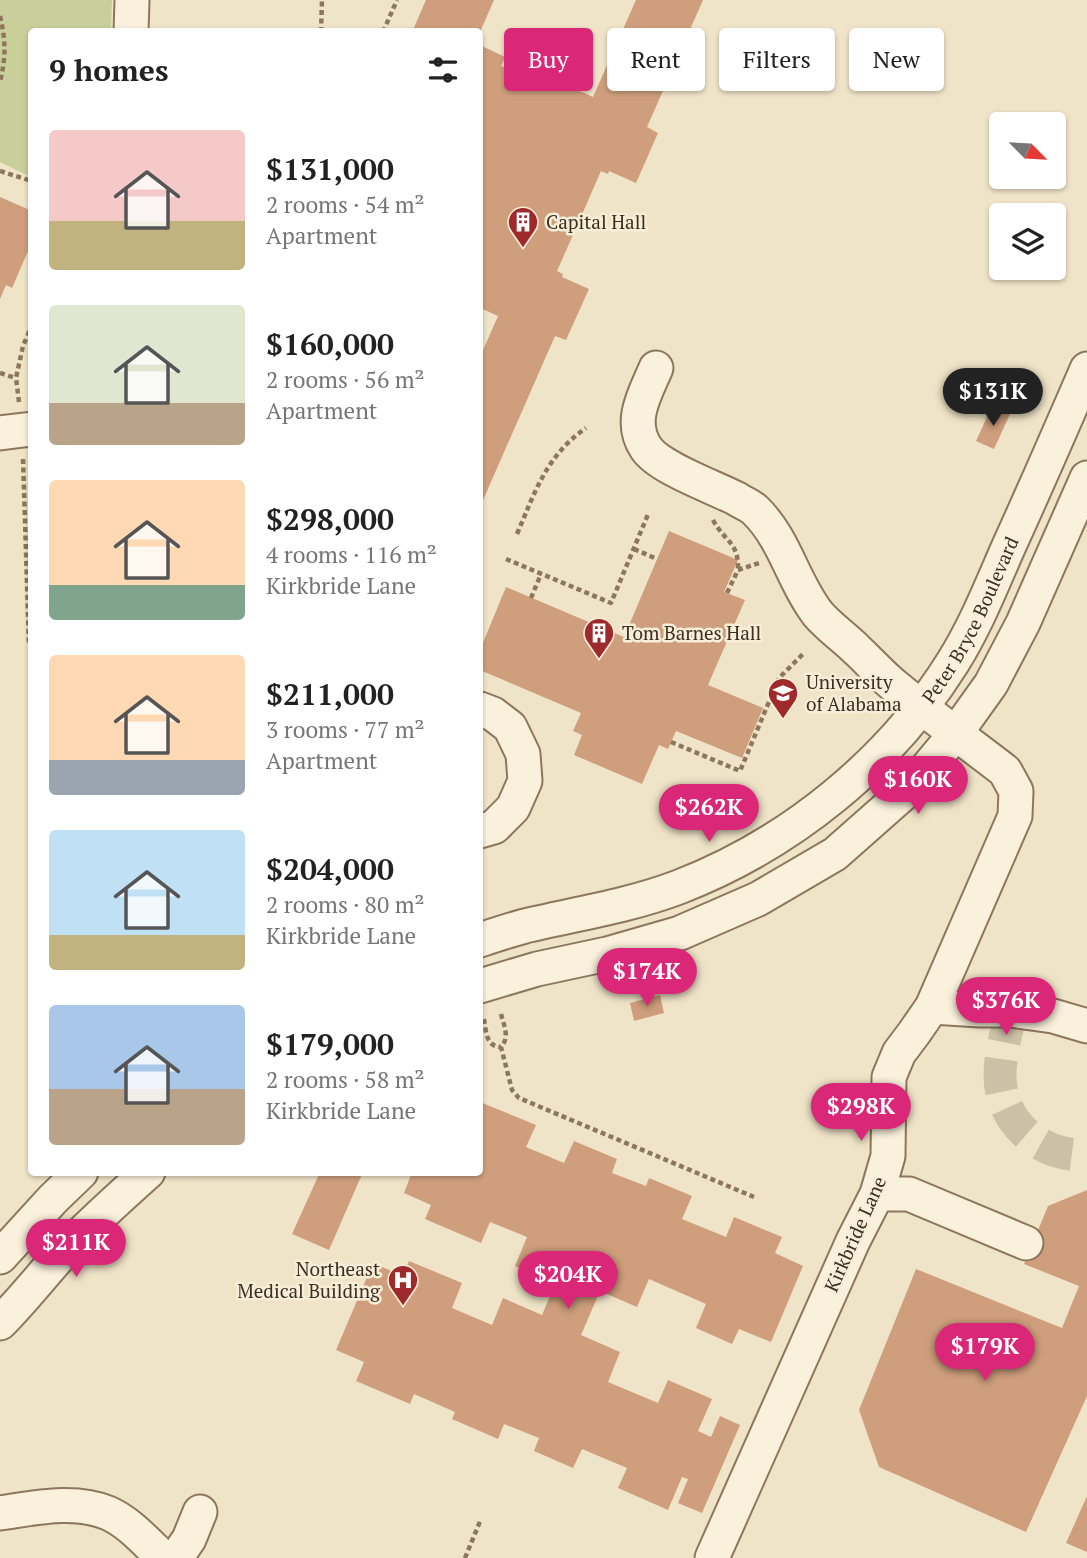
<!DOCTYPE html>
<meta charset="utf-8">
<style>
:root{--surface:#fff;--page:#f6f6f6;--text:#222;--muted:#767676;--accent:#db2777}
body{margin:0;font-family:"PT Serif",serif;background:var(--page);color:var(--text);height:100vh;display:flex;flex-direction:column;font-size:26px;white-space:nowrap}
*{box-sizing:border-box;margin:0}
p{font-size:23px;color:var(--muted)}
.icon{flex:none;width:38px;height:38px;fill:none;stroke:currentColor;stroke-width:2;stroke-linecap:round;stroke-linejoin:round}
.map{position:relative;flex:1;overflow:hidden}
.sheet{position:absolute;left:28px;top:28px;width:455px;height:1148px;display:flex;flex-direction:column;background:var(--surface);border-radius:7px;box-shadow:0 2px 5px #0004}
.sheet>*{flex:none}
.banner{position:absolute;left:504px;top:28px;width:478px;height:63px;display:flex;gap:14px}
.needle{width:46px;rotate:114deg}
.tools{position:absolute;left:989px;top:112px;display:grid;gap:14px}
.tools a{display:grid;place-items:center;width:77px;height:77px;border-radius:7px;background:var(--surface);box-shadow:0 2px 5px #0004;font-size:35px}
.price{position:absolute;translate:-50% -60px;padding:0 16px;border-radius:24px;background:var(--accent);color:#fff;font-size:23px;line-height:46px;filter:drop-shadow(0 2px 4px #0008)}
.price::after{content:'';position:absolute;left:50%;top:42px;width:21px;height:16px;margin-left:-10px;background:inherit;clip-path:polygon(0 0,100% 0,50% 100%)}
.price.active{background:#222;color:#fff}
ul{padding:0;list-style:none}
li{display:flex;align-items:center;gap:21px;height:175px;padding:0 21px}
li span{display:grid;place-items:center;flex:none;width:196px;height:140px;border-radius:7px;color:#555}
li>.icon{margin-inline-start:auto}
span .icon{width:84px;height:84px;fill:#fffc;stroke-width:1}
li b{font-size:30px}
h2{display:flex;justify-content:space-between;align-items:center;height:84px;padding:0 21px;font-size:30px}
.pill{padding:0 24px;border-radius:7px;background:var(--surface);box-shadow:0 2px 5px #0004;font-size:24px;line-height:63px}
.pill.active{background:var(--accent);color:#fff}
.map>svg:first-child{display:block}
</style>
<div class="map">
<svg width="1087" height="1558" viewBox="0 0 1087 1558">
<rect width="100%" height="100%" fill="#f0e4c8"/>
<path fill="#c9cf9b" d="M0,0H112L111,31L32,32L31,177L0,162Z"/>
<path fill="#cf9f7d" d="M426,0H494L480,32H412Z
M636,0H703L647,127L658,133L636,183L609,171L608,174L601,171L577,226L557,271L563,274L562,277L589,289L566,340L555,336L480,507V357L498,316L480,308V45L505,57L501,66L521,75L525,66L593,97Z
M0,197L32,211V242L12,288L6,285L0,299Z
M992,406L1010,414L994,449L976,441Z
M669,531L738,560L724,592L745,600L708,685L763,708L742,758L676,731L668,749L659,745L642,784L574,755L582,735L573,731L581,713L480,670V650L506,587L624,637Z
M660,995L664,1013L634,1021L630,1003Z
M480,1102L536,1125L526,1147L564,1163L574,1141L617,1159L612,1173L646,1186L649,1178L692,1196L682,1219L726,1237L734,1217L782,1237L775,1253L803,1266L771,1342L739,1329L732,1344L696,1328L706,1304L649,1279L637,1307L600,1291L581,1335L620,1352L608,1382L658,1403L668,1380L712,1399L698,1431L711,1437L720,1416L740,1425L702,1513L678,1503L688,1479L682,1477L668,1510L618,1488L627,1468L582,1449L573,1468L534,1451L539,1438L504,1424L498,1439L452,1419L455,1412L414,1394L410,1404L356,1381L364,1362L336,1350L373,1263L403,1276L409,1261L462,1283L452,1308L492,1325L503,1298L542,1315L555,1284L515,1266L527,1237L490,1222L481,1243L425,1219L431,1205L404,1193L412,1172H480Z
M320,1172H363L329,1250L292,1234Z
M1087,1190V1396L1026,1532L879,1467L859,1410L916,1269L1062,1328L1079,1286L1024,1264L1048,1206Z
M1087,1496V1552L1066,1543Z"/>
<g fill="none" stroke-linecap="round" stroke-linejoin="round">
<path stroke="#ccc0a6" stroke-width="33" stroke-dasharray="33 17" stroke-linecap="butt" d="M1011,1010C1007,1031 1000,1054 1000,1075C1000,1123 1041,1157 1087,1155"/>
<g stroke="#8d765c" stroke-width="37">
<g id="minor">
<path d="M131,32L132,0"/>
<path d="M656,368C645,394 628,421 646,448C659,468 714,487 737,499C743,503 751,506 755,510C785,539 793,582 818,614C829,627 845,638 857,650C870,662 882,676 896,687C931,716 969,743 1005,771L1016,791L1015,816L932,1007L914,1033L899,1053L889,1077L888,1156L877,1194L853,1241L712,1558"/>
<path d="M0,433L32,429"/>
<path d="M480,709L493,714L510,727L523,754L525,781L513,808L494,827L480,831"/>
<path id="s1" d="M480,940C495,935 510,930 525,926C576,914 629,906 679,887C790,844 890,763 953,662C975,627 991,587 1008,548C1035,489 1061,429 1087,369"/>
<path d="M480,986L537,969L607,954L680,933L758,899L835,854L912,786L956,733L991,684L1023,623L1087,478"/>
<path d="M932,1007L980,1010H1011L1053,1016L1087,1026"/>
<path d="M877,1194H909L1026,1243"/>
<path d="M0,1257L53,1199L81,1172"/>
<path d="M0,1323C23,1300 43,1274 65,1250C91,1223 120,1197 148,1172"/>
<path d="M0,1513C35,1508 74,1499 108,1513C129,1522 147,1543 163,1558"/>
<path d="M176,1558L189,1539L200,1512"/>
</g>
</g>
<path stroke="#8d765c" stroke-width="4.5" stroke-dasharray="5 3.5" stroke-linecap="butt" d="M0,16C6,42 6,56 0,82
M321,32L322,0
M383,32L397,0
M0,171L32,181
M0,373L16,378
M19,402L16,378L23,346L32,325
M23,459L29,645
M713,520C725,542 739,542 738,570
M517,534C535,492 546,456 586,428
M634,549L657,559
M506,559L611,603L649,512
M727,593L738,570L759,563
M531,598L541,574
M671,742L740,771L779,678L805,652
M501,1014C504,1026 510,1037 501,1047L512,1090L519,1098L754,1197
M484,1019C486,1031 486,1047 501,1047
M465,1558L481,1519"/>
<use href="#minor" stroke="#faf1dc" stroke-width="33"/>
</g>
<defs>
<g id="building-pin" transform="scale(1.575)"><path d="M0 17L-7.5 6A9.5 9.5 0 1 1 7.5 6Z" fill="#9e2a2b" stroke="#f7eed8"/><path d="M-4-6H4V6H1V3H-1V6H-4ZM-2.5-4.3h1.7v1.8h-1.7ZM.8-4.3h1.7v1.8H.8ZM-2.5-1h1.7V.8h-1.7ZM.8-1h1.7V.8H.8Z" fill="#fff"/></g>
<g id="university-pin" transform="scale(1.575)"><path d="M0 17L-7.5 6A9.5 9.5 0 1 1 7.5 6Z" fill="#9e2a2b" stroke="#f7eed8"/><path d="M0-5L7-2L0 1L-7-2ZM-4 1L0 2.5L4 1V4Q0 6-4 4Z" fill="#fff"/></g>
<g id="hospital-pin" transform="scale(1.575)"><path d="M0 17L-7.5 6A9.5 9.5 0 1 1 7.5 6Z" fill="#9e2a2b" stroke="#f7eed8"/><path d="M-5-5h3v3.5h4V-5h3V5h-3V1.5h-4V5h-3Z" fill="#fff"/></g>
</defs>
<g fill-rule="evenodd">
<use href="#building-pin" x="523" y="222"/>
<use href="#building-pin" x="599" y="633"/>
<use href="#university-pin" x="783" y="693"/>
<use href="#hospital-pin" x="403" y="1280"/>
</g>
<g text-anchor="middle" stroke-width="5" stroke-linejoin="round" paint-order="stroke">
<g font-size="19" fill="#3d2e20" stroke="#f7eed8" text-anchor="start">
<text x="546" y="229">Capital Hall</text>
<text x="622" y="640">Tom Barnes Hall</text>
<text x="806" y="689">University<tspan x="806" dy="22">of Alabama</tspan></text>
<text x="380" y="1276" text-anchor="end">Northeast<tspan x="380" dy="22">Medical Building</tspan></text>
</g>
<g font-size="19" fill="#3d2e20" stroke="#f7eed8">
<text dy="7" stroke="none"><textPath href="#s1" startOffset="612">Peter Bryce Boulevard</textPath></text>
<text transform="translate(855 1234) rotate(-66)" y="7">Kirkbride Lane</text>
</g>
</g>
</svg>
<div class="tools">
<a><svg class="needle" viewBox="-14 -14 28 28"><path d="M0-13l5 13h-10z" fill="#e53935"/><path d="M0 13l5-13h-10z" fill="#767676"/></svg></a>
<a><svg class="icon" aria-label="layers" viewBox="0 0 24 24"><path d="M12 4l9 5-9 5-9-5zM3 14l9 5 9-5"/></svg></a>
</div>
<b class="price active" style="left:993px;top:428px">$131K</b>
<b class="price" style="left:918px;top:816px">$160K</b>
<b class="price" style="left:709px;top:844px">$262K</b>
<b class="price" style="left:647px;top:1008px">$174K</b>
<b class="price" style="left:1006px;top:1037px">$376K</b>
<b class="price" style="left:861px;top:1143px">$298K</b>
<b class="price" style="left:76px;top:1279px">$211K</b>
<b class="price" style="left:568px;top:1311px">$204K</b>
<b class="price" style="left:985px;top:1383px">$179K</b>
<div class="banner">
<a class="pill active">Buy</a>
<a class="pill">Rent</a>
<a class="pill">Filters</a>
<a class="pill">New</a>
</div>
<section class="sheet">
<h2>9 homes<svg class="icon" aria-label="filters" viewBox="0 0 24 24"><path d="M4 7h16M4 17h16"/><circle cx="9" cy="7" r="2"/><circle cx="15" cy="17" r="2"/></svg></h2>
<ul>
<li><span style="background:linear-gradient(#f6c9c9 65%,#c2b280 0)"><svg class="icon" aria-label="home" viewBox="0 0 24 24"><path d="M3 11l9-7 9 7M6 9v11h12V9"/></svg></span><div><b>$131,000</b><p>2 rooms · 54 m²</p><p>Apartment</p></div></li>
<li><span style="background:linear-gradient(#dfe7d0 70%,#b9a48a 0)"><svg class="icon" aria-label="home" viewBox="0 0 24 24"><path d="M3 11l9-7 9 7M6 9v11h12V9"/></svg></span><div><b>$160,000</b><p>2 rooms · 56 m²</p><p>Apartment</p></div></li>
<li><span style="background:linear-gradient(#ffd9b3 75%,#7fa58c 0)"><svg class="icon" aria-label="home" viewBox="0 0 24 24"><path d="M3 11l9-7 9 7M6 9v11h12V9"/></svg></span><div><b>$298,000</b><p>4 rooms · 116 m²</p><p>Kirkbride Lane</p></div></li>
<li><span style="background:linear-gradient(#ffd9b3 75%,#9aa5b1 0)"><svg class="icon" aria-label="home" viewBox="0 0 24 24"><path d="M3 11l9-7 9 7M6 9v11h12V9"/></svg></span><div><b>$211,000</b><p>3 rooms · 77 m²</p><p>Apartment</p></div></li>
<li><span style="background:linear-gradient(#bfe0f5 75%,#c2b280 0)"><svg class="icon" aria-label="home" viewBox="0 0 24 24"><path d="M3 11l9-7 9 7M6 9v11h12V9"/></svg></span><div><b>$204,000</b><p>2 rooms · 80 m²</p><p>Kirkbride Lane</p></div></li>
<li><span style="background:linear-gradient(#a9c7e8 60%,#b9a48a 0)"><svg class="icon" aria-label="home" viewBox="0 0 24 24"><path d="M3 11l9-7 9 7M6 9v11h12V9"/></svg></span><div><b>$179,000</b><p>2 rooms · 58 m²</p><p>Kirkbride Lane</p></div></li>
</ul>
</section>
</div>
